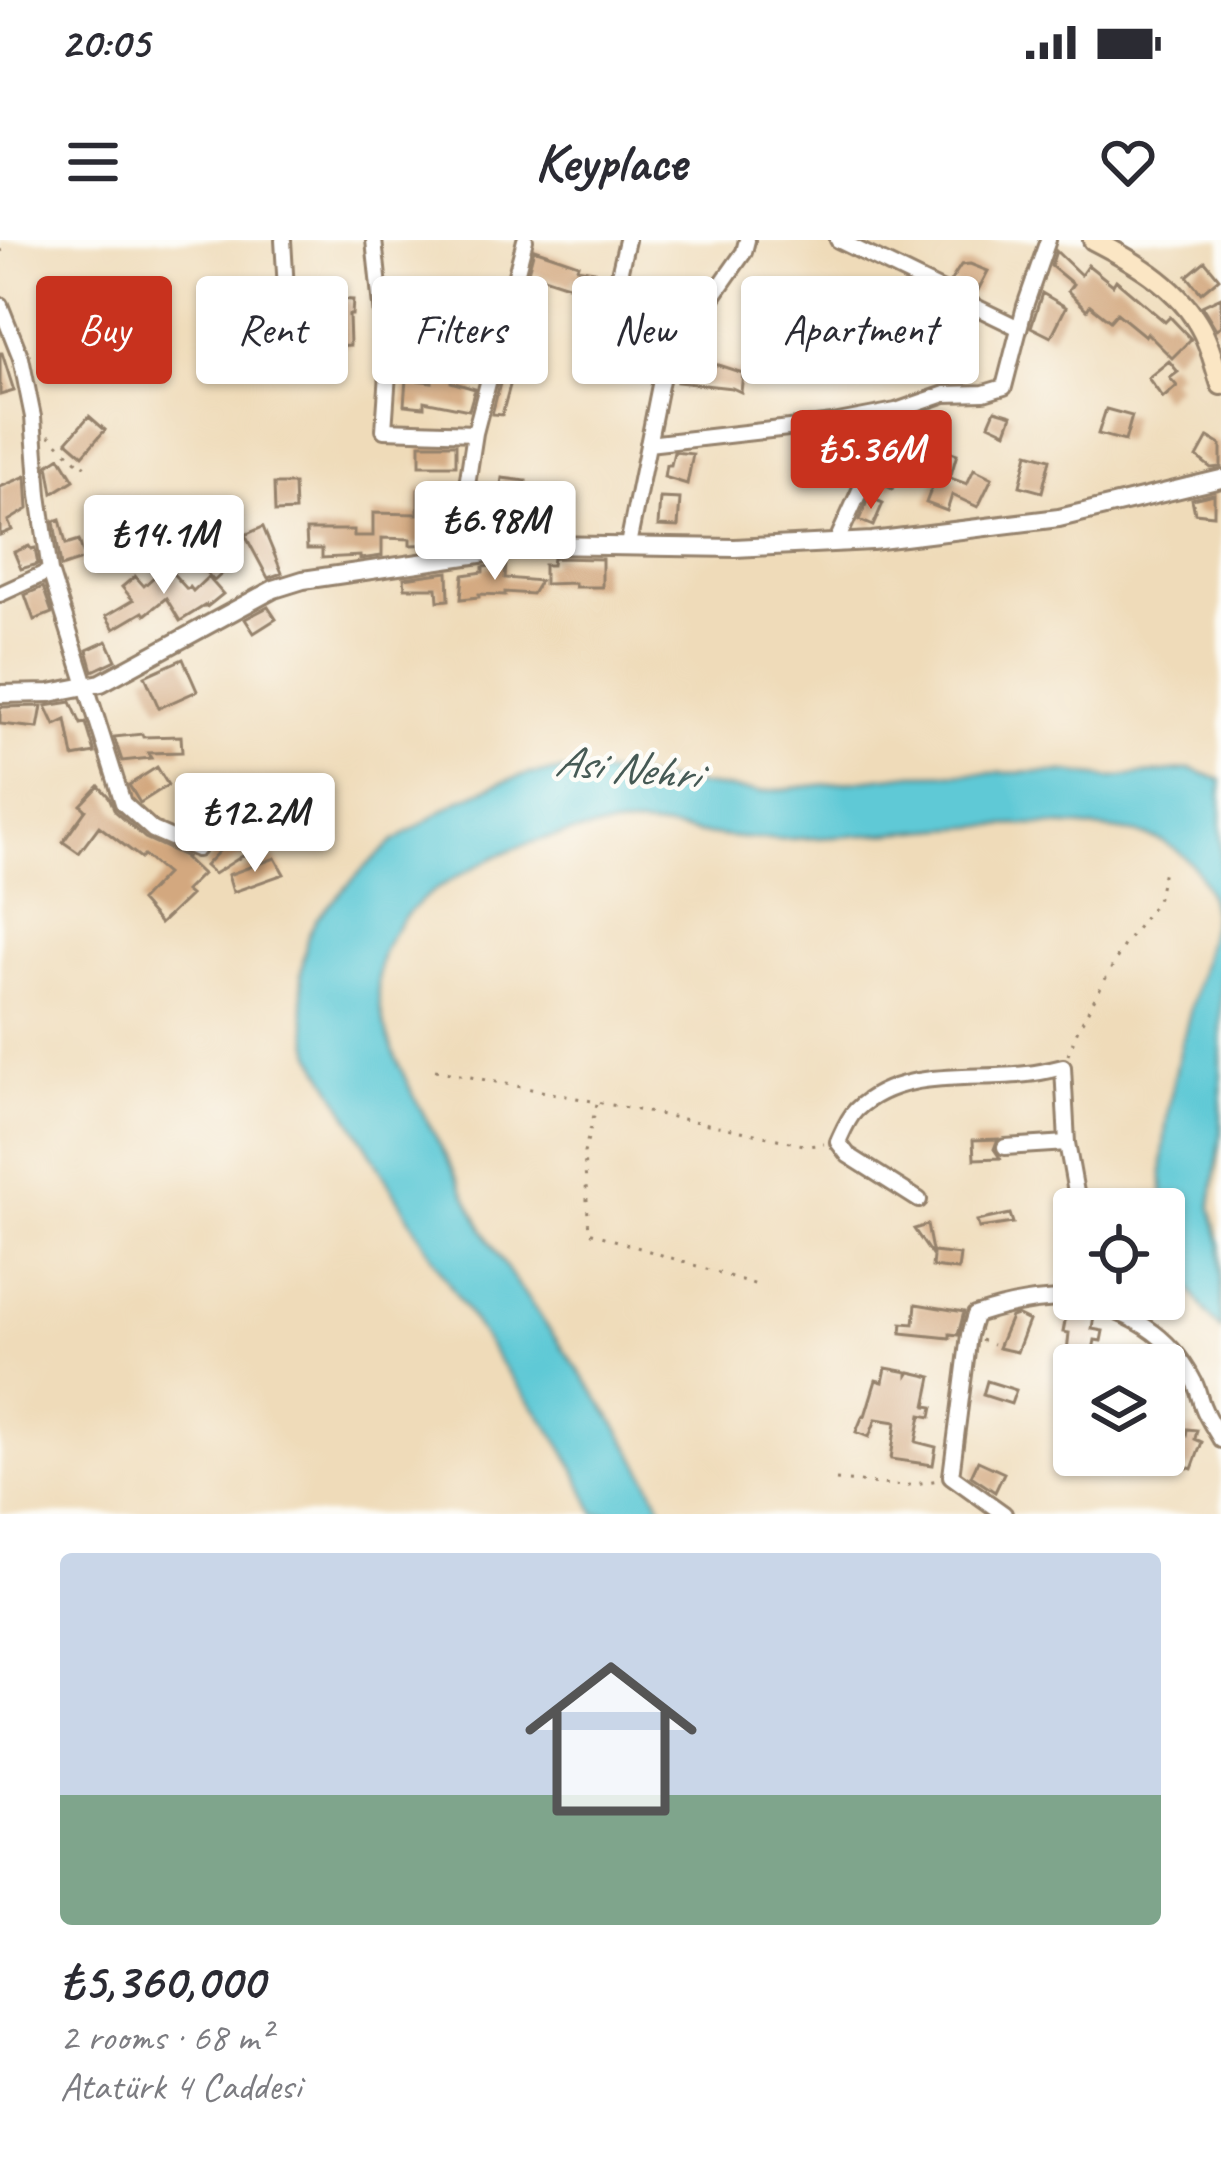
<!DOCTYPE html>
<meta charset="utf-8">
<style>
:root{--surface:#fff;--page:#f7f7f7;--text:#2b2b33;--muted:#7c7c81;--line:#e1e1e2;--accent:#c8321e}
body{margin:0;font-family:Caveat,sans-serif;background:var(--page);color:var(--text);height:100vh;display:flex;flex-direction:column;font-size:45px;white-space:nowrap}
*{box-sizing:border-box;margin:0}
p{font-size:39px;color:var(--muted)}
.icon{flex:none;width:66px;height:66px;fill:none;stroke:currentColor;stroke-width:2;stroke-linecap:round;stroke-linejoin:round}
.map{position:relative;height:1274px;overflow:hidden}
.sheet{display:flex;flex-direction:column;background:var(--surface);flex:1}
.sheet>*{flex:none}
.top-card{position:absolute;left:36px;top:36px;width:1149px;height:108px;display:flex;gap:24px}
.buttons{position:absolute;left:1053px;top:948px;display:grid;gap:24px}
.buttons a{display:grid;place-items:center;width:132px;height:132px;border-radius:12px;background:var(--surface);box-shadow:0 3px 9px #0004;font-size:60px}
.price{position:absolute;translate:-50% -102px;padding:0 27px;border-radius:12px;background:#fff;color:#222;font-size:39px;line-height:78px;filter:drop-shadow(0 3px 6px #0008)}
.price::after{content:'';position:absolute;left:50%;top:72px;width:36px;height:27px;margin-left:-18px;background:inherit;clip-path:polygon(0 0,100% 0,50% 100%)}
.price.on{background:var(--accent);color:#fff}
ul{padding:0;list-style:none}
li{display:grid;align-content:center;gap:24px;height:636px;padding:0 60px}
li+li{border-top:3px solid var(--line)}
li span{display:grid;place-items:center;height:372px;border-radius:12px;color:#555}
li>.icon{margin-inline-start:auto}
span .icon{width:216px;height:216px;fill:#fffc;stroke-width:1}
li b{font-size:51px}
.pill{padding:0 42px;border-radius:12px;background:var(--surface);box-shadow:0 3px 9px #0004;font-size:42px;line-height:108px}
.pill.on{background:var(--accent);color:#fff}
.status{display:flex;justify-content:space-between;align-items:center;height:84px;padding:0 60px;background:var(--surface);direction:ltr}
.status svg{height:33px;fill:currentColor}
header{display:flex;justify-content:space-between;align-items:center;height:156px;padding:0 60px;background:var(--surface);font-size:54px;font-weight:700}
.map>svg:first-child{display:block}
</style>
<div class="status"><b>20:05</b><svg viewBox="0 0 49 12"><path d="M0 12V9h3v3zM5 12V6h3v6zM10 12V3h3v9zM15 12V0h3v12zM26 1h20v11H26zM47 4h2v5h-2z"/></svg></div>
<header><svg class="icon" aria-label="menu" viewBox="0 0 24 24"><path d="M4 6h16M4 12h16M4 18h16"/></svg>Keyplace<svg class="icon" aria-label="heart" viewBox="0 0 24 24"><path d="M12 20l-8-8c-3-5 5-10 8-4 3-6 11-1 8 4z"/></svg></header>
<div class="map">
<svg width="1221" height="1274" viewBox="0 0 1221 1274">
<rect width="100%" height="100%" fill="#fdfcf7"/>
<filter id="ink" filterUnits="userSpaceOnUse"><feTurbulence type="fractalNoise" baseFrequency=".00833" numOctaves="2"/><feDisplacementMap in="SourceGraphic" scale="24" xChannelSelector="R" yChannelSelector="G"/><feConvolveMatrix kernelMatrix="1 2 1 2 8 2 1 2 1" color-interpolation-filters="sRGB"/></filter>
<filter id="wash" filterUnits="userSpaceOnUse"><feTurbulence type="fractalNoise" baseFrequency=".004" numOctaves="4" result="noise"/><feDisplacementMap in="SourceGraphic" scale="48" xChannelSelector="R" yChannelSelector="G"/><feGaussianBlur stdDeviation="2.7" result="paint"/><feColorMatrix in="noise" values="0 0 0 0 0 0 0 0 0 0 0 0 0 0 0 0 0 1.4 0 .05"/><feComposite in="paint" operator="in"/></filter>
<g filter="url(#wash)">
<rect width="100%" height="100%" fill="#efdbb9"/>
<path fill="#5ec9d6" stroke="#4c7a7a" stroke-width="3" d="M1191,529L1221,540V895L1211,967L1221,1006V1090C1110,972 1187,811 1213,675C1208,642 1195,620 1165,603C1144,592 1118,591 1095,588C981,577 873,601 760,599C724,599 688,590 652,587C615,583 562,593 527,604C510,609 493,618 477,626C438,646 403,667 385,708C358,769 416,857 443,911C461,945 477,982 498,1015C553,1102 624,1179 664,1274H595L575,1229L550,1188L499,1121L444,1036L312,814L304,774L301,734L307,699L316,679L363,629L393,602L460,560L502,542L530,534L573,530L760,552L913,534L1066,532L1110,538Z"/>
<g id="blocks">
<path fill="#d3a87f" d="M534,9L578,24L577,28L594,31L592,42L573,39L571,46L528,32Z
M1056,11L1081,35L1088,25L1113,45L1116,40L1165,82L1170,77L1191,99L1172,118L1147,93L1145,96L1117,73L1110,81L1090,65L1087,70L1068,51L1073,44L1051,26Z
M1205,21L1219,38L1201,53L1187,36Z
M970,24L988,31L976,54L950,42L961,25Z
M437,53L459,57L460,54L492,60L488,82H484L485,105L470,106V120L448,121L447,100L439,101L438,84L454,83L457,67L435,63Z
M1042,53L1066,67L1051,97L1031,87Z
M409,54L413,84L394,85L391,56Z
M1221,57V86L1216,89L1202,66Z
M657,58L673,64L662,77L669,79L659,101L643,97Z
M332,59L353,60L352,75H349L350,105L333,106Z
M0,113H2L14,151L0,155Z
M506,120L516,123L502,175L492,174Z
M1169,121L1178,132L1170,138L1177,146L1163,158L1148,138Z
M680,122L718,125L743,133L741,152L732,148L677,142Z
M432,135L451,139V142L475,149L469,170L424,161V167L404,165L406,139L432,142Z
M1106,169L1132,176L1125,201L1098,194Z
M995,170L1012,175L1006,192L989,184Z
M89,176L105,190L83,215L67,201Z
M876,187L867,208H855L854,237L808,235L809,217L832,218L835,201L839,202L837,194Z
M1208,197L1221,205V227L1211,228L1197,217Z
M420,204H456V225H420Z
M893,204L911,214L892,249L877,241Z
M948,211L957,214L950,238L967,244L974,229L992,238L978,267L952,255L947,271L926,263L937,234L941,235Z
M674,212L693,214L687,244L664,237L666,225H671Z
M1028,213L1050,219L1042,252L1020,246Z
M60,217L74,240L53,253L48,225Z
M26,236L28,269L8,281L12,290L0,295V247Z
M502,238L526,241L522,268L498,264Z
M274,244H294L295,271L275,272Z
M418,250H438L437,276H445L446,304L410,305V299L382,298V316L360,319V316L322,318V309H307L306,290H354V296H373V273L418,274Z
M1214,254V275L1195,273L1192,259Z
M869,257L883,263L873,286L859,280Z
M660,258L680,259L678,287L658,286Z
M475,267L479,268L476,288L491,290L489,300L469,303Z
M60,279L66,304L79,300L85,319L61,327L54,281Z
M263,287L282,333L268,338L245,295Z
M154,290L160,301L135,316L128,305Z
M217,300L236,321L214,341L195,320Z
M29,306L31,309L35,308L38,324L21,329L14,312Z
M553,318L602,319V347H575V343L544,344V325H552Z
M506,324L505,338L540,341L532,354L505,352V355L479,354V357L461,359L463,335L483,332V327Z
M166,326L187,349L190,347L193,351L208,337L223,354L207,367L206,365L180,381L166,358L145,375L143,372L114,389L106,376L133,360L122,347L135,336L144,346Z
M448,332L449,360L438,361L437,348H405L404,338Z
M43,347L52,373L34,380L25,355Z
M268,367L276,379L254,393L245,379Z
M107,401L116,420L93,431L87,410Z
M183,419L197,451L159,468L145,436Z
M71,462L81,484L86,483L95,513L73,517L66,480L55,485L46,466Z
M42,466L38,488L0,484V467Z
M142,494L143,497L181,496L182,512L148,513L151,518L122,521L114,497Z
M157,527L168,545L140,563L129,545Z
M99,546L109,557L115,571L145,598L186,617L185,618L202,634L185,651L190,655L160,684L140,661L166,634L144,615L141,618L99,586L79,613L63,602L86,570L81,565Z
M261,575L274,596L214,634L205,626L219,611L211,602L224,587L230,595Z
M275,618L284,634L233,652L228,635Z
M998,899L994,909L1000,918L974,919L973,900Z
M1010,974L1013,983L979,988L977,981Z
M927,985L933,1016V1012L960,1015L958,1030L932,1027L933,1017L914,989Z
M916,1064L964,1072L958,1095L950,1094V1098L901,1093L902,1083L914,1084Z
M1078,1069L1094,1075L1092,1089L1103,1091L1101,1101L1095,1100L1090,1125L1066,1121L1069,1093L1063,1092L1067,1071L1077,1073Z
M1017,1075L1029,1081L1017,1112L998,1108L1011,1077Z
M886,1128L908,1132V1135L910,1132L932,1137L926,1166L933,1167L931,1177L921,1175L916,1202L936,1207L933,1225L891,1219L896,1182L876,1179L869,1197L856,1192L863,1175L865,1176L876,1140L883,1142Z
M987,1141L1016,1150L1011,1164L983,1155Z
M1164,1143L1184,1148L1180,1174L1164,1170Z
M1187,1189L1197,1190L1195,1199L1202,1202L1192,1229L1170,1222L1179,1194L1186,1196Z
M978,1221L1004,1233L995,1252L971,1236Z"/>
</g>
</g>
<g filter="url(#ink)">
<use href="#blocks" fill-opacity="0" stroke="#95826c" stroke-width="3"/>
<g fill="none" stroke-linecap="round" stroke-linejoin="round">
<g stroke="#95826c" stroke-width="20">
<path id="minor" d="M283,0L289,99
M374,0L388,133L384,190L475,193
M627,0L616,47L611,92L621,101L656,116L662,135L628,305
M838,0L1019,88
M0,65L21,118L33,177L39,255L50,331L123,563L153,590L197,609
M662,135L683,83L709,62L744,12L747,0
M648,204L833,183L896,171
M836,303L896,171L945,154L984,153L1004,147L1025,66L1048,0
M456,316L475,193L525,0
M0,354L50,331
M1005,907L1067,903
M919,960L848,915L838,902C843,891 848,878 856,870C901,827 971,841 1027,834C1039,833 1051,830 1063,827L1067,903L1079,969
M1082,1059C1130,1075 1168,1091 1193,1140C1198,1148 1199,1158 1203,1167C1207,1178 1215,1189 1221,1200
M1004,1274L951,1236L969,1095L975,1075C1009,1064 1039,1058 1074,1059"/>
</g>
<g stroke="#95826c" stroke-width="22">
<path id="tertiary" d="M0,454L50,453L101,443L274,349L303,340L542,305L735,308L872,301L1059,278L1221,239"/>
</g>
<g stroke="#95826c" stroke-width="24">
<path id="secondary" d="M1093,0C1132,20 1174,44 1197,82C1209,101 1214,124 1221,145"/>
</g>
<path stroke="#95826c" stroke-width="3" stroke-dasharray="3 9" stroke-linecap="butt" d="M0,11L9,8
M49,195L83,227L90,219
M1068,815L1078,789L1124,705L1157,661L1164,630
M435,830L728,888L808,906L824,904
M597,864L584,913L589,992L757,1045
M981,1100L993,1105
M836,1240L904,1246L938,1240"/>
<use href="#minor" stroke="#fff" stroke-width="14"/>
<use href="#tertiary" stroke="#fff" stroke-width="16"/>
<use href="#secondary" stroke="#fbe6c4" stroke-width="18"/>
</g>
</g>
<g text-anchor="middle" stroke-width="9" stroke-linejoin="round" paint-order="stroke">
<g font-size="45" font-style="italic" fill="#465a55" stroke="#fdfcf7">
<text transform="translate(627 526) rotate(6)" y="16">Asi Nehri</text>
</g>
</g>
</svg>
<div class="buttons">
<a><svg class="icon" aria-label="locate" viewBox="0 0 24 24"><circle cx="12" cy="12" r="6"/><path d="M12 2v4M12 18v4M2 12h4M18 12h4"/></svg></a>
<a><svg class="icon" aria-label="layers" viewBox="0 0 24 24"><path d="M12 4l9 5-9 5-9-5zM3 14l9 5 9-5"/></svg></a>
</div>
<b class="price on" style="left:871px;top:272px">₺5.36M</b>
<b class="price" style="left:495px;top:343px">₺6.98M</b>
<b class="price" style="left:164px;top:357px">₺14.1M</b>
<b class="price" style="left:255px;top:635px">₺12.2M</b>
<div class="top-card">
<a class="pill on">Buy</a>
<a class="pill">Rent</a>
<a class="pill">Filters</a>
<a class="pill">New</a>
<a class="pill">Apartment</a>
</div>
</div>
<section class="sheet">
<ul>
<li><span style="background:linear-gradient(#c9d6e8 65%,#7fa58c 0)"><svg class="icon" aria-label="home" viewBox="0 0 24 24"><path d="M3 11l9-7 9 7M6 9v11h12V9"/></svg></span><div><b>₺5,360,000</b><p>2 rooms · 68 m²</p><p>Atatürk 4 Caddesi</p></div></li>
</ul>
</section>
